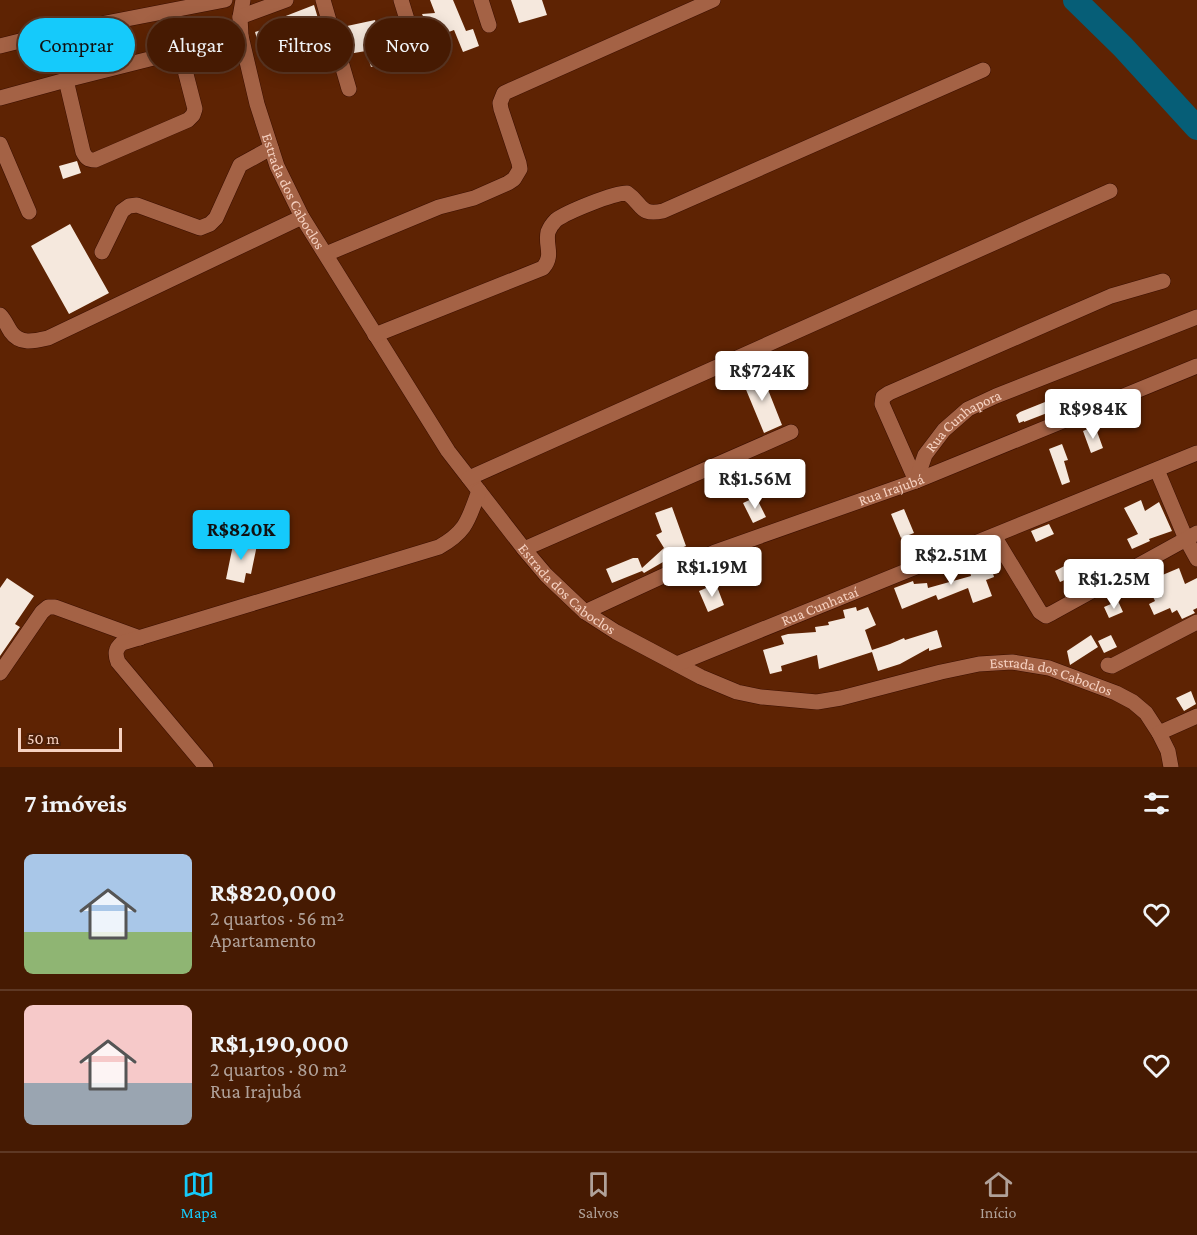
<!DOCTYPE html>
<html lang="pt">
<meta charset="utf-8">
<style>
:root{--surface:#461a02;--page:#502711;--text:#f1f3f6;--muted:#b0a199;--line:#5e3824;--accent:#15cafb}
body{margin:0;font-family:"Crimson Pro",serif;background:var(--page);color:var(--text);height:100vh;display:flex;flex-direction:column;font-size:22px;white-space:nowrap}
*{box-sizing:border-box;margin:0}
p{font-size:20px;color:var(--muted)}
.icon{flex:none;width:33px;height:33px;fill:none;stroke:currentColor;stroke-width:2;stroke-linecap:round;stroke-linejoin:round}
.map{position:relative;height:767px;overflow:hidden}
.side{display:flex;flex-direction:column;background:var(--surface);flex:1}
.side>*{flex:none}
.banner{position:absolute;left:18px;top:18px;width:600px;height:54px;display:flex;gap:12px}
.scale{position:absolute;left:18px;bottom:15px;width:104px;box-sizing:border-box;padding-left:6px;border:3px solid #f6d1c1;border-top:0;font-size:16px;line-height:21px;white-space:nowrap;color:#f6d1c1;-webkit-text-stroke:4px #4c1f08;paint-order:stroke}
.price{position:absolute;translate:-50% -51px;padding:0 14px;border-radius:6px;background:#fff;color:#222;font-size:20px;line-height:39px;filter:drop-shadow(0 2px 3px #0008)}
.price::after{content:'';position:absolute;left:50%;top:36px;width:18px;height:14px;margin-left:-9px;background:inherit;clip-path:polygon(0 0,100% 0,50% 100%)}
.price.current{background:var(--accent);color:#111}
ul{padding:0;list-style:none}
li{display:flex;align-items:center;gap:18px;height:150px;padding:0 24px}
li+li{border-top:2px solid var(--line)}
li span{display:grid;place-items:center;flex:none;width:168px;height:120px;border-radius:9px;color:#555}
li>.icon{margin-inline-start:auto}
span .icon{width:72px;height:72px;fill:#fffc;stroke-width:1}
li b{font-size:26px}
h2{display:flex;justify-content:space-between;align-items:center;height:72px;padding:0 24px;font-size:26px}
.tag{padding:0 21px;border-radius:27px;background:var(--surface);box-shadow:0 3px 15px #0003,0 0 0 2px var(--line);font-size:21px;line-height:54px}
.tag.current{background:var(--accent);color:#111}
.dock{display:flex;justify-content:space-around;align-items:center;height:84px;border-top:2px solid var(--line);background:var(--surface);font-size:16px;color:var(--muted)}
.dock a{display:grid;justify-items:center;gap:3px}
.dock .current{color:var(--accent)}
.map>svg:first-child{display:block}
</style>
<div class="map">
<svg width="1197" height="767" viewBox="0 0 1197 767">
<rect width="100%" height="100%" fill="#5e2303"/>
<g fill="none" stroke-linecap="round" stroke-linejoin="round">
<path stroke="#065e77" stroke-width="24" d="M1075,0L1123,47L1197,128"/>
</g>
<path fill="#f5e8dd" d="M430,0H453L466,31L473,29L479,46L463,52L454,30L433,38L422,14L435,13Z
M511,0H542L547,15L519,23Z
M314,5L320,25L312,28L316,41L300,47L295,34L273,40L274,42L259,46L255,32L280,24L278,19Z
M375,20L389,61L371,67L366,51L354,53L347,26Z
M302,55L306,70L293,73L289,59Z
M77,161L81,173L63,179L59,166Z
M70,224L109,293L69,314L31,246Z
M761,372L782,425L764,433L742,380Z
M1055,398L1060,408L1024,422V421L1019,423L1016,415L1020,412Z
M1095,426L1103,448L1091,453L1083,431Z
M1062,444L1068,460L1064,461L1070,482L1062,485L1049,449Z
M756,497L766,517L753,523L743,503Z
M1141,500L1145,511L1159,502L1172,531L1149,539L1150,541L1132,549L1127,539L1138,534L1124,508Z
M672,507L686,546L681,548L682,551L644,573L642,571L612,583L606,569L633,558H638L642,568L664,548L656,535L662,532L655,513Z
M904,509L914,533L901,538L891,514Z
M1049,524L1054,534L1036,542L1031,531Z
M234,540L257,545L251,574L246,573L244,583L226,579Z
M990,555L996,568L992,570L994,577L986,580L992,596L973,603L968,588L938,600L936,595L902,609L894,588L913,581L914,584L927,583L928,588L971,576L969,565Z
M1070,563L1076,575L1060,582L1055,571Z
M1179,568L1185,584L1197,578V608L1193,610L1195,613L1182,619L1177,610L1172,613L1170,608L1154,615L1149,604L1155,601L1146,582Z
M7,578L34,596L15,624L20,627L0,656V588Z
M716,584L724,605L708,612L699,591Z
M1118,601L1123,612L1109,618L1104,607Z
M856,607L857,611L868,607L876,625L865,630L872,650L890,644L904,638L905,640L937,630L942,647L929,651V648L900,664L878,671L872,652L819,669L817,655L781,666L782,671L770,674L763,650L784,644L781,636L788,634L816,632L815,627L829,625L828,622L845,618L843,610Z
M1091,635L1098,647L1070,665L1067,651Z
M1111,635L1117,647L1104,653L1098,641Z
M1191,691L1196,704L1184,711L1176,698Z"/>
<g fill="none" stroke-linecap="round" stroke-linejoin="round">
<g stroke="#3b0f00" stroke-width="16">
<g id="minor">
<path id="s1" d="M243,0L240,17L241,36L257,104L277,166L302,217L448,451L524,549L546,575L585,612L616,632L701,677L737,692L761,697L817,702L841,698L941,672L979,664L1012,662L1049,668L1116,693L1133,702L1146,713L1159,733L1168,751L1171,767"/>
<path d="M323,0L349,89"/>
<path d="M401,0L418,55"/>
<path d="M481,0L489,25"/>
<path d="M240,17L286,0"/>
<path d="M0,46L44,35L225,0"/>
<path d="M66,80L83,152C86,158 88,160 95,160L188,120L193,115L195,109L180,51"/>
<path d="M0,98L66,80L241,36"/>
<path d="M0,144L29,212"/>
<path d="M102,252L122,211L129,206L137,205L200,228L210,224L216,218L240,165L271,148"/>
<path d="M326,254L439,207L474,198L508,183L514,179L520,169L519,163L501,109L500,103L504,93L713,0"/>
<path d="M0,315C5,320 7,326 11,332C20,345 35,341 48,338L302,217"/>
<path d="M375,335L543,268C554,255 545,246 548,232C550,227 553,223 556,220C567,212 613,193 627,193C643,204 639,216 663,211L983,70"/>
<path d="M1157,470L1186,539L1197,559"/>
<path d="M469,478L1110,191"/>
<path d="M916,481L882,404L883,397L889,393L1111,296L1163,281"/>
<path id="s2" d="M916,481L925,455L944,430L968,409L996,396L1197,317"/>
<path d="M994,536L1040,612L1046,616L1052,613L1197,533"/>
<path d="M524,549L791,432"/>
<path id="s3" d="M585,612L715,552L916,481L1197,366"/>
<path id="s4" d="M677,664L1197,453"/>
<path d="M1108,665L1112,666L1197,622"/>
<path d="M0,673L42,612L48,607H55L140,638"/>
<path d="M1159,733L1197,716"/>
<path d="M206,767L118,662C115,654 115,649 122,643L439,547C467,531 468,520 479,491"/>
</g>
</g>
<use href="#minor" stroke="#a46245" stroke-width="15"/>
</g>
<g text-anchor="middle" stroke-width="6" stroke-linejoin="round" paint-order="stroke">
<g font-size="15" fill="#f6d1c1" stroke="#4c1f08">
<text dy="5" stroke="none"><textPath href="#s1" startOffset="201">Estrada dos Caboclos</textPath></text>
<text dy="5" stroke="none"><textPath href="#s2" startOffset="80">Rua Cunhapora</textPath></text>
<text dy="5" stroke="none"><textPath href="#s3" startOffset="330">Rua Irajubá</textPath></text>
<text dy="5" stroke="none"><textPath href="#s1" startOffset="687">Estrada dos Caboclos</textPath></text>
<text dy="5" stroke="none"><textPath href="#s4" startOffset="154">Rua Cunhataí</textPath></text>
<text dy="5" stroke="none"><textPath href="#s1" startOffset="1209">Estrada dos Caboclos</textPath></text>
</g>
</g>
</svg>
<div class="scale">50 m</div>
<b class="price" style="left:762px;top:402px">R$724K</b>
<b class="price" style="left:1093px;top:440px">R$984K</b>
<b class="price" style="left:755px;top:510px">R$1.56M</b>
<b class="price current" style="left:241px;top:561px">R$820K</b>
<b class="price" style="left:951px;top:586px">R$2.51M</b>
<b class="price" style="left:712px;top:598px">R$1.19M</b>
<b class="price" style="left:1114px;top:610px">R$1.25M</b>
<div class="banner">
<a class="tag current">Comprar</a>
<a class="tag">Alugar</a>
<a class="tag">Filtros</a>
<a class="tag">Novo</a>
</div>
</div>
<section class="side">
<h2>7 imóveis<svg class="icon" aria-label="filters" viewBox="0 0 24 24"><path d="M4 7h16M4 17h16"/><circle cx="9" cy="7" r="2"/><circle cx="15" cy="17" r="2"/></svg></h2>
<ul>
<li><span style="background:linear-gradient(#a9c7e8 65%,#8fb573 0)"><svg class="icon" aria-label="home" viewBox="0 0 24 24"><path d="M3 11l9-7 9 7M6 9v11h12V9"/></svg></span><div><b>R$820,000</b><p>2 quartos · 56 m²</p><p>Apartamento</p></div><svg class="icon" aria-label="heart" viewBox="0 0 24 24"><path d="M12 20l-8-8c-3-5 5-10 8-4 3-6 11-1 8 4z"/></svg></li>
<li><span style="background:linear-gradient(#f6c9c9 65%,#9aa5b1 0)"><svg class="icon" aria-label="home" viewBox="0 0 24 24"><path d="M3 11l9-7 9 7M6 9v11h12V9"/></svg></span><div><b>R$1,190,000</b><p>2 quartos · 80 m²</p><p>Rua Irajubá</p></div><svg class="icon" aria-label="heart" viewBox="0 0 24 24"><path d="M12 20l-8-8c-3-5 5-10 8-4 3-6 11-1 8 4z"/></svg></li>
</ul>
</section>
<nav class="dock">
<a class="current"><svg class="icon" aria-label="map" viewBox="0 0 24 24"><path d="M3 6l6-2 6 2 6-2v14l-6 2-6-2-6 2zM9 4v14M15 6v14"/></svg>Mapa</a>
<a><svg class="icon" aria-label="saved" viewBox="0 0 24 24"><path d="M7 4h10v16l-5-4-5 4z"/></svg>Salvos</a>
<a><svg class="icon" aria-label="home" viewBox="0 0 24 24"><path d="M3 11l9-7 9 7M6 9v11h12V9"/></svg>Início</a>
</nav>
